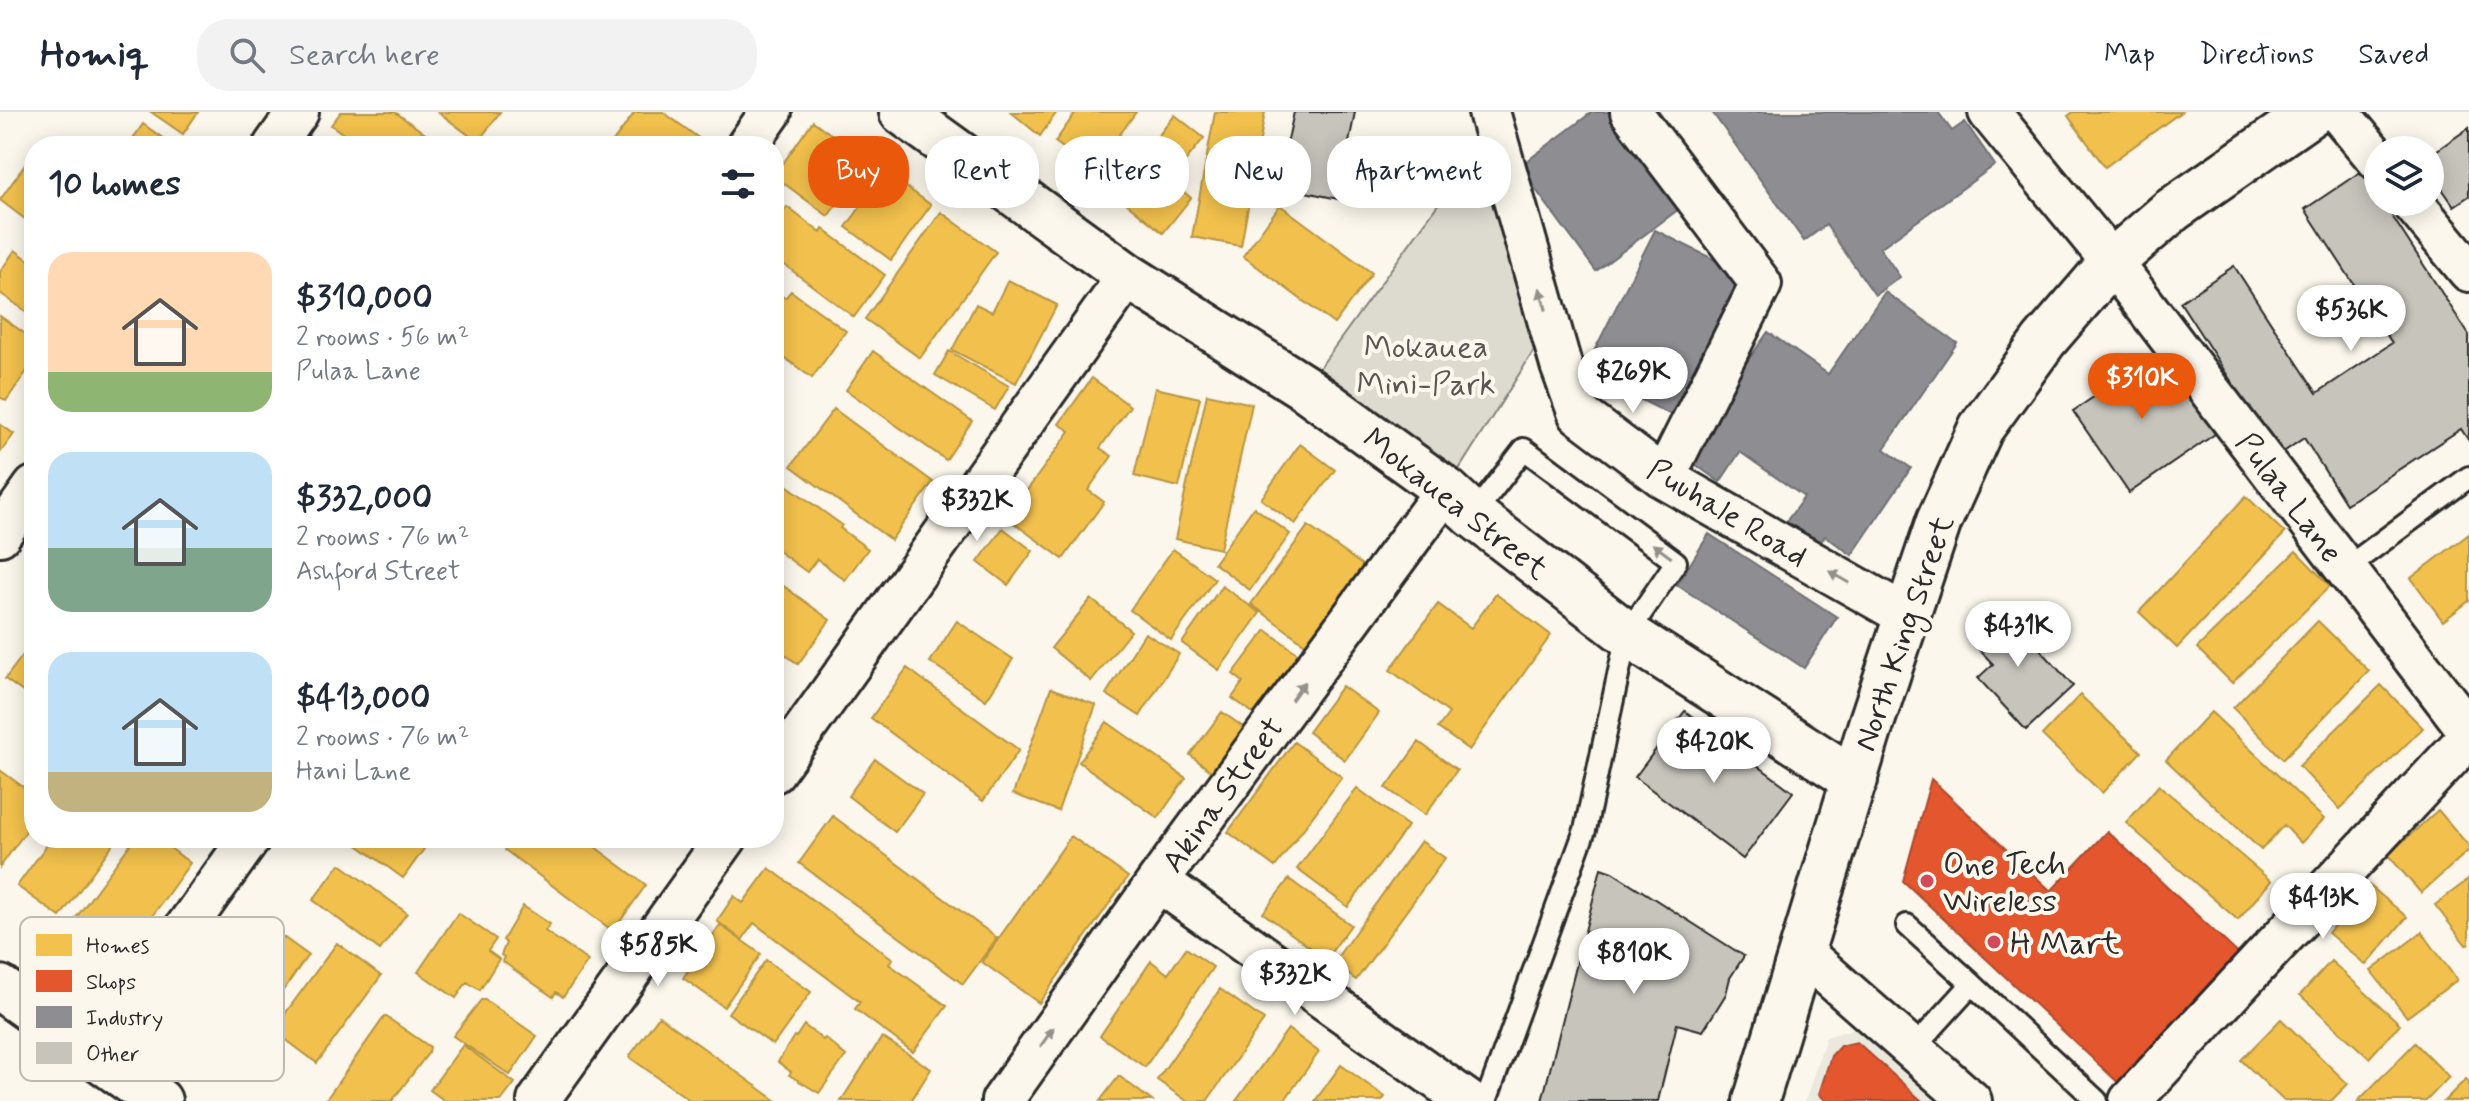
<!DOCTYPE html>
<meta charset="utf-8">
<style>
:root{--surface:#fff;--page:#f2f2f3;--text:#1f2937;--muted:#747a83;--line:#e0e1e3;--accent:#ea580c}
body{margin:0;font-family:Mynerve,sans-serif;background:var(--page);color:var(--text);height:100vh;display:flex;flex-direction:column;font-size:30px;white-space:nowrap}
*{box-sizing:border-box;margin:0}
p{font-size:26px;color:var(--muted)}
.icon{flex:none;width:44px;height:44px;fill:none;stroke:currentColor;stroke-width:2;stroke-linecap:round;stroke-linejoin:round}
.map{position:relative;flex:1;overflow:hidden}
.sheet{position:absolute;left:24px;top:24px;width:760px;height:712px;display:flex;flex-direction:column;background:var(--surface);border-radius:32px;box-shadow:0 4px 20px #0003}
.sheet>*{flex:none}
.hud{position:absolute;left:808px;top:24px;width:760px;height:72px;display:flex;gap:16px}
.buttons{position:absolute;left:2364px;top:24px;display:grid;gap:16px}
.buttons a{display:grid;place-items:center;width:80px;height:80px;border-radius:50%;background:var(--surface);box-shadow:0 4px 20px #0003;font-size:40px}
.price{position:absolute;translate:-50% -68px;padding:0 18px;border-radius:28px;background:#fff;color:#222;font-size:26px;line-height:52px;filter:drop-shadow(0 2px 4px #0008)}
.price::after{content:'';position:absolute;left:50%;top:48px;width:24px;height:18px;margin-left:-12px;background:inherit;clip-path:polygon(0 0,100% 0,50% 100%)}
.price.active{background:var(--accent);color:#fff}
ul{padding:0;list-style:none}
li{display:flex;align-items:center;gap:24px;height:200px;padding:0 24px}
li span{display:grid;place-items:center;flex:none;width:224px;height:160px;border-radius:24px;color:#555}
li>.icon{margin-inline-start:auto}
span .icon{width:96px;height:96px;fill:#fffc;stroke-width:1}
li b{font-size:34px}
h2{display:flex;justify-content:space-between;align-items:center;height:96px;padding:0 24px;font-size:34px}
.pill{padding:0 28px;border-radius:32px;background:var(--surface);box-shadow:0 4px 20px #0003;font-size:28px;line-height:72px}
.pill.active{background:var(--accent);color:#fff}
header{display:flex;align-items:center;gap:48px;box-sizing:border-box;height:112px;padding:0 40px;background:var(--surface);border-bottom:2px solid var(--line)}
header strong{font-size:38px}
nav{display:flex;gap:44px;margin-inline-start:auto;font-size:28px}
.search{width:560px;height:72px;background:var(--page);display:flex;align-items:center;gap:20px;box-sizing:border-box;padding:0 28px;border-radius:32px;color:var(--muted);font-size:30px}
.map>svg:first-child{display:block}
</style>
<header>
<strong>Homiq</strong>
<div class="search"><svg class="icon" aria-label="search" viewBox="0 0 24 24"><circle cx="10" cy="10" r="6"/><path d="M15 15l6 6"/></svg>Search here</div>
<nav><a>Map</a><a>Directions</a><a>Saved</a></nav>
</header>
<div class="map">
<svg width="2469" height="989" viewBox="0 0 2469 989">
<rect width="100%" height="100%" fill="#fbf7ec"/>
<filter id="ink" filterUnits="userSpaceOnUse"><feTurbulence type="fractalNoise" baseFrequency=".0125" numOctaves="2"/><feDisplacementMap in="SourceGraphic" scale="16" xChannelSelector="R" yChannelSelector="G"/><feConvolveMatrix kernelMatrix="1 2 1 2 8 2 1 2 1" color-interpolation-filters="sRGB"/></filter>
<g filter="url(#ink)">
<path fill="#ebe8de" d="M1855,916L1867,918L1946,989H1805L1826,925Z"/>
<path fill="#dddad0" stroke="#84827e" stroke-width="2" d="M1494,15L1550,213L1446,378L1305,276Z"/>
<path fill="#f2c14e" stroke="#b69444" stroke-width="2" d="M151,0H198L183,22Z
M341,0H395L442,34H354L356,31L331,13Z
M438,0H500L478,30Z
M635,0H663L700,27L695,34H610Z
M1011,0H1057L1040,24Z
M1076,0H1136L1094,58L1055,30Z
M1215,0H1265L1241,134L1192,125Z
M2073,0H2181L2105,55L2068,4Z
M1175,3L1204,26L1170,68L1191,86L1163,121L1113,80Z
M813,9L851,37L834,61L851,73L828,104L774,64Z
M143,12L174,34H128Z
M34,40V114L0,88Z
M886,60L931,93L891,148L846,115Z
M1280,93L1372,161L1334,212L1243,144Z
M787,95L821,121L823,117L885,163L854,205L774,145V113Z
M941,100L996,140L920,246L865,207Z
M15,138L34,152V205L0,181V160Z
M1008,168L1057,193L1016,271L952,238L976,192L992,200Z
M774,178L785,186L791,179L846,219L812,266L774,238Z
M0,204L34,228V249L6,289L0,285Z
M873,239L972,309L946,348L846,278Z
M949,239L1009,274L995,298L935,263Z
M1092,266L1130,294L1100,336L1112,344L1088,378L1104,390L1063,447L1007,406L1070,319L1059,312Z
M1155,276L1200,286L1179,375L1134,364Z
M1207,282L1252,292L1220,437L1175,427Z
M834,297L933,370L891,428L791,354Z
M0,312L14,322L0,341Z
M1300,332L1335,358L1295,412L1261,387Z
M774,364L842,413L840,416L868,437L845,468L817,447L807,460L774,436Z
M2246,384L2285,421L2177,536L2139,500Z
M1254,395L1290,422L1250,478L1214,451Z
M1308,414L1369,458L1312,537L1251,492Z
M1003,416L1033,439L1008,473L978,450Z
M2469,422V489L2443,509L2411,466Z
M1173,437L1215,467L1171,528L1130,498Z
M2296,439L2330,474L2232,571L2197,536Z
M774,467L830,508L798,552L774,534Z
M1222,474L1260,501L1219,558L1182,531Z
M1496,482L1551,523L1469,638L1438,616L1449,601L1390,558L1438,492L1471,516Z
M1091,487L1131,519L1091,569L1051,536Z
M957,509L1013,547L986,588L930,550Z
M2318,509L2369,559L2283,647L2233,596Z
M1266,518L1304,546L1260,606L1232,586L1243,570L1233,562Z
M1145,521L1179,542L1140,604L1106,582Z
M29,535L34,538V588L5,567Z
M907,556L1019,638L983,689L871,606Z
M2381,573L2423,616L2340,697L2299,654Z
M1342,574L1379,601L1345,648L1308,620Z
M1051,576L1096,593L1058,699L1013,682Z
M2080,583L2141,640L2102,681L2042,623Z
M1222,600L1253,622L1220,666L1190,643Z
M2211,600L2324,707L2301,731L2284,713L2261,738L2166,648Z
M1107,610L1186,666L1158,706L1079,650Z
M1294,630L1342,665L1275,755L1228,720Z
M1419,630L1457,658L1425,703L1386,676Z
M875,647L923,682L895,720L848,684Z
M0,658L34,683V708L0,755Z
M2159,673L2271,769L2238,808L2126,711Z
M1357,676L1408,714L1348,795L1297,757Z
M2438,698L2469,734V738L2421,781L2388,743Z
M833,704L997,826L963,872L799,751Z
M1071,724L1128,765L1039,891L982,850Z
M52,726H106L113,732L60,805L17,774Z
M135,726H157L190,751L133,831L116,818L99,841L67,818Z
M348,726H432L403,766Z
M514,726H583L646,773L613,819L505,738Z
M1421,729L1445,746L1356,868L1333,851Z
M340,752L407,801L380,838L313,788Z
M769,756L893,847L889,852L947,894L913,940L855,897L860,890L754,811L742,828L717,809L734,784L743,791Z
M1289,767L1351,813L1326,847L1263,801Z
M2469,767V831L2466,833L2435,793Z
M2369,773L2407,805L2366,853L2328,821Z
M523,794L550,812L545,819L588,849L563,885L556,880L553,885L502,849L504,845L501,843L506,831L503,828Z
M458,801L496,827L488,839L499,847L480,878L467,870L456,886L418,860Z
M720,813L761,842L724,895L683,866Z
M254,816L267,825L272,817L308,843L227,958L216,951L215,954L186,933L188,930L178,923Z
M2422,820L2457,868L2407,905L2371,859Z
M337,831L381,864L317,951L273,918Z
M1186,836L1213,855L1145,955L1100,924L1151,849L1168,862Z
M766,848L811,880L773,933L728,901Z
M2331,849L2400,912L2369,946L2300,883Z
M1220,877L1264,908L1207,989H1187L1157,968Z
M481,888H485L537,924L510,963L453,924Z
M385,904L430,935L429,940L392,989H325Z
M659,904L681,920L777,989H691L629,945Z
M2281,907L2348,972L2331,989H2284L2241,948Z
M804,913L823,928L825,926L846,944L819,981L789,963L791,960L778,950L794,924L796,925Z
M1288,917L1319,940L1284,989H1236Z
M882,925L931,957L911,989H841Z
M2415,931L2449,965L2426,989H2358Z
M463,933L515,971L501,989H445L430,978Z
M1341,953L1385,985L1382,989H1315Z
M1119,964L1152,989H1100Z
M2466,967L2469,970V989H2444Z"/>
<path fill="#e4572e" stroke="#ac4a2d" stroke-width="2" d="M1931,667L2051,779L2107,719L2245,848L2125,977L1903,769Z
M1857,930L1922,989H1826L1819,982L1831,944L1840,934Z"/>
<path fill="#8d8d92" stroke="#707073" stroke-width="2" d="M1592,0H1619L1687,91L1596,159L1519,55Z
M1712,0H1938L1952,19L1965,10L1995,53L1880,136L1900,165L1875,183L1826,113L1804,129Z
M1655,118L1743,162L1673,304L1584,259Z
M1885,180L1957,231L1884,337L1911,356L1852,443L1825,424L1816,437L1783,414L1804,385L1740,340L1720,370L1682,343L1768,220L1828,262Z
M1709,422L1837,505L1804,556L1677,473Z"/>
<path fill="#c7c4bc" stroke="#2b2b2b" stroke-width="2" d="M1294,0H1355L1338,87L1278,74Z
M2469,16V84L2454,94L2430,59V43Z
M2362,59L2378,83V90H2383L2469,223V329L2461,317L2346,392L2304,326L2279,343L2180,190L2234,154L2317,281L2392,231L2305,97Z
M2123,243L2137,264L2163,246L2215,322L2129,381L2073,299L2104,278L2094,264Z
M2002,494L2073,574L2026,618L1978,566L1993,552L1968,526Z
M1685,599L1793,680L1743,747L1635,665Z
M1601,756L1612,760L1744,844L1730,866L1726,882L1703,919L1677,912L1658,989H1542Z"/>
<g fill="none" stroke-linecap="round" stroke-linejoin="round">
<g stroke="#2b2b2b" stroke-width="26">
<path id="lane" d="M1473,403L1524,337L1676,450L1627,522L1585,718L1486,989
M2345,457L2469,365
M1907,813L1972,872
M1913,937L1972,872L2097,989"/>
</g>
<g stroke="#2b2b2b" stroke-width="46">
<path id="street" d="M1489,0L1561,253L1579,302L1664,366L1907,504
M1631,0L1761,172L1664,366
M1989,0L2112,150L2469,619
M2338,0L2378,48
M274,34L298,0
M747,34L771,0
M2412,90L2469,159
M0,423L34,375
M774,660L1128,164
M1158,769L1468,989
M1802,840L1971,989
M95,942L250,726
M538,989L726,726
M1002,989L1158,769L1446,378
M2130,989L2469,625"/>
</g>
<g stroke="#2b2b2b" stroke-width="50">
<path id="secondary" d="M902,0L1128,164L1305,276L1446,378L1473,403L1627,522L1855,668
M0,876L159,989"/>
</g>
<g stroke="#2b2b2b" stroke-width="50">
<path id="primary" d="M1756,989L1871,612L1907,504L1939,409L1981,316L2044,229L2112,150L2172,98L2313,0"/>
</g>
<use href="#lane" stroke="#fbf7ec" stroke-width="20"/>
<use href="#street" stroke="#fbf7ec" stroke-width="40"/>
<use href="#secondary" stroke="#fbf7ec" stroke-width="44"/>
<use href="#primary" stroke="#fbf7ec" stroke-width="44"/>
</g>
<defs><path id="oneway-solid" d="M-6-.8H1V-3.2L6.5 0L1 3.2V.8H-6Z" transform="scale(2)"/></defs>
<g fill="#93918c">
<use href="#oneway-solid" transform="translate(1543 187) rotate(-106)"/>
<use href="#oneway-solid" transform="translate(1662 439) rotate(-144)"/>
<use href="#oneway-solid" transform="translate(1839 465) rotate(-150)"/>
<use href="#oneway-solid" transform="translate(1298 579) rotate(-54)"/>
<use href="#oneway-solid" transform="translate(1047 925) rotate(-55)"/>
</g>
</g>
<g fill="#d1495b" stroke="#fbf7ec" stroke-width="3">
<circle cx="1927" cy="769" r="8"/>
<circle cx="1994" cy="830" r="8"/>
</g>
<g text-anchor="middle" stroke-width="8" stroke-linejoin="round" paint-order="stroke">
<g font-size="32" fill="#585754" stroke="#fbf7ec">
<text x="1426" y="245">Mokauea<tspan x="1426" dy="37">Mini-Park</tspan></text>
</g>
<g font-size="32" fill="#2b2b2b" stroke="#fbf7ec">
<text transform="translate(2290 385) rotate(53)" y="11">Pulaa Lane</text>
<text transform="translate(1456 391) rotate(38)" y="11">Mokauea Street</text>
<text transform="translate(1728 400) rotate(31)" y="11">Puuhale Road</text>
<text transform="translate(1903 521) rotate(-71)" y="11">North King Street</text>
<text transform="translate(1222 682) rotate(-54)" y="11">Akina Street</text>
</g>
<g font-size="32" fill="#2b2b2b" stroke="#fbf7ec" text-anchor="start">
<text x="1943" y="762">One Tech<tspan x="1943" dy="37">Wireless</tspan></text>
<text x="2010" y="841">H Mart</text>
</g>
</g>
<rect x="20" y="805" width="264" height="164" rx="12" fill="#fbf7ec" stroke="#bdbab2" stroke-width="2"/>
<rect x="36" y="822" width="36" height="22" fill="#f2c14e"/>
<rect x="36" y="858" width="36" height="22" fill="#e4572e"/>
<rect x="36" y="894" width="36" height="22" fill="#8d8d92"/>
<rect x="36" y="930" width="36" height="22" fill="#c7c4bc"/>
<g font-size="22" fill="#2b2b2b">
<text x="86" y="841">Homes</text>
<text x="86" y="877">Shops</text>
<text x="86" y="913">Industry</text>
<text x="86" y="949">Other</text>
</g>
</svg>
<div class="buttons">
<a><svg class="icon" aria-label="layers" viewBox="0 0 24 24"><path d="M12 4l9 5-9 5-9-5zM3 14l9 5 9-5"/></svg></a>
</div>
<b class="price" style="left:2351px;top:241px">$536K</b>
<b class="price" style="left:1633px;top:303px">$269K</b>
<b class="price active" style="left:2142px;top:309px">$310K</b>
<b class="price" style="left:977px;top:431px">$332K</b>
<b class="price" style="left:2018px;top:557px">$431K</b>
<b class="price" style="left:1714px;top:673px">$420K</b>
<b class="price" style="left:2323px;top:829px">$413K</b>
<b class="price" style="left:658px;top:876px">$585K</b>
<b class="price" style="left:1634px;top:884px">$810K</b>
<b class="price" style="left:1295px;top:905px">$332K</b>
<div class="hud">
<a class="pill active">Buy</a>
<a class="pill">Rent</a>
<a class="pill">Filters</a>
<a class="pill">New</a>
<a class="pill">Apartment</a>
</div>
<section class="sheet">
<h2>10 homes<svg class="icon" aria-label="filters" viewBox="0 0 24 24"><path d="M4 7h16M4 17h16"/><circle cx="9" cy="7" r="2"/><circle cx="15" cy="17" r="2"/></svg></h2>
<ul>
<li><span style="background:linear-gradient(#ffd9b3 75%,#8fb573 0)"><svg class="icon" aria-label="home" viewBox="0 0 24 24"><path d="M3 11l9-7 9 7M6 9v11h12V9"/></svg></span><div><b>$310,000</b><p>2 rooms · 56 m²</p><p>Pulaa Lane</p></div></li>
<li><span style="background:linear-gradient(#bfe0f5 60%,#7fa58c 0)"><svg class="icon" aria-label="home" viewBox="0 0 24 24"><path d="M3 11l9-7 9 7M6 9v11h12V9"/></svg></span><div><b>$332,000</b><p>2 rooms · 76 m²</p><p>Ashford Street</p></div></li>
<li><span style="background:linear-gradient(#bfe0f5 75%,#c2b280 0)"><svg class="icon" aria-label="home" viewBox="0 0 24 24"><path d="M3 11l9-7 9 7M6 9v11h12V9"/></svg></span><div><b>$413,000</b><p>2 rooms · 76 m²</p><p>Hani Lane</p></div></li>
</ul>
</section>
</div>
